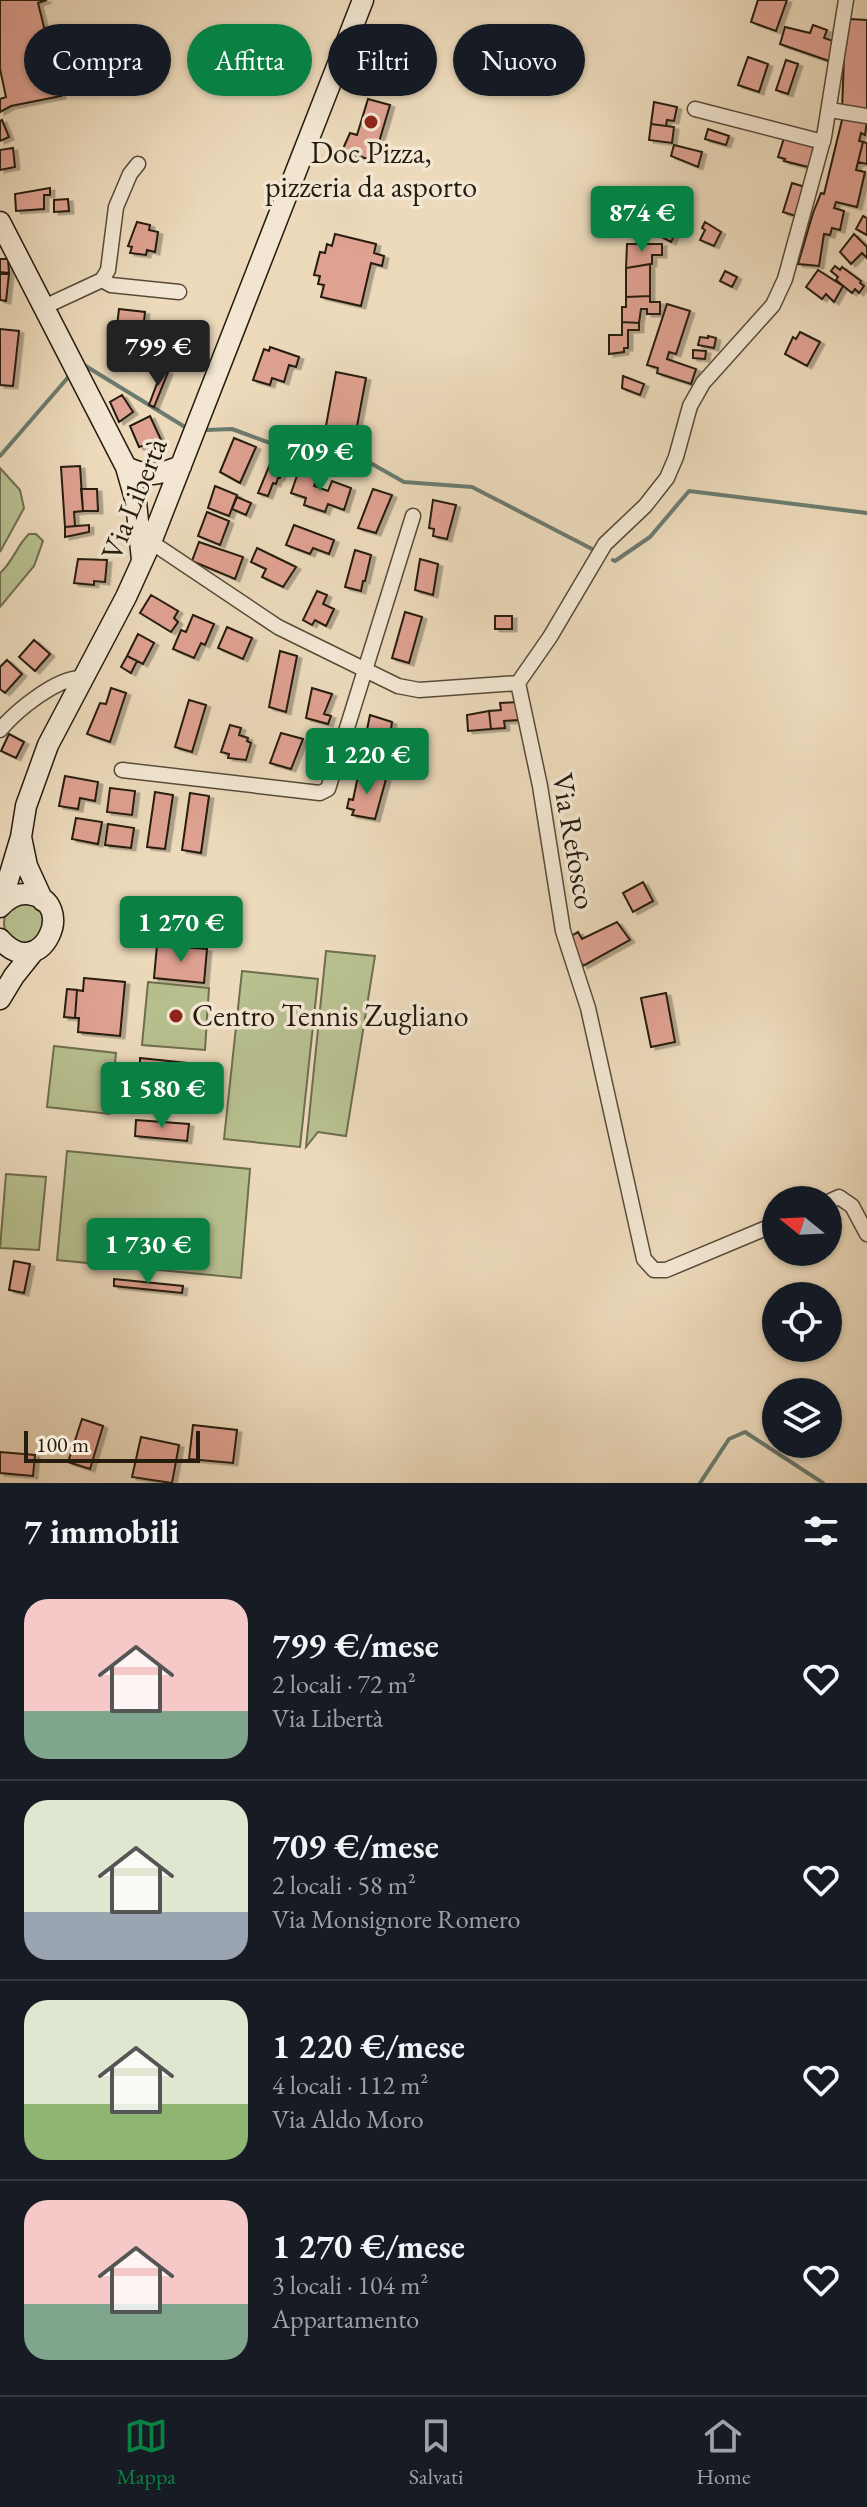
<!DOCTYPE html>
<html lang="it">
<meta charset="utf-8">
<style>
:root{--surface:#171b24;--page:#20242c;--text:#f1f3f6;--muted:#9ea1a6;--line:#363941;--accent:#0b8043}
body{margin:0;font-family:"EB Garamond",serif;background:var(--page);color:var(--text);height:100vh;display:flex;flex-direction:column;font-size:30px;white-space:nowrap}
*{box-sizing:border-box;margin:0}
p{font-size:26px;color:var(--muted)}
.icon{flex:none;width:44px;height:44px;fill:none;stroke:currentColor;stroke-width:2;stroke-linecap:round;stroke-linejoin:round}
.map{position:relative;height:1483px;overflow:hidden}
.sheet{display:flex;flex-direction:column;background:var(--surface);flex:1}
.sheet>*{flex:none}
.guide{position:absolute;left:24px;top:24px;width:820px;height:72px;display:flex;gap:16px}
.needle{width:52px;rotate:288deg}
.buttons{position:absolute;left:762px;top:1186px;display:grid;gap:16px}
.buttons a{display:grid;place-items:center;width:80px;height:80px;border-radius:50%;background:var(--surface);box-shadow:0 2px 6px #0004;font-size:40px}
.scale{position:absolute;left:24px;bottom:20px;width:176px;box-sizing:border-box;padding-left:8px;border:4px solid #251b0e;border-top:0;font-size:22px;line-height:28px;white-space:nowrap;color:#251b0e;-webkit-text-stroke:6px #f3e7d3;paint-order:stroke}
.price{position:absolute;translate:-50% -68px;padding:0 18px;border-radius:8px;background:var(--accent);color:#fff;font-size:26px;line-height:52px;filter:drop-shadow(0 2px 4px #0008)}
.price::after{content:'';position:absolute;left:50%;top:48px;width:24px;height:18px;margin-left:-12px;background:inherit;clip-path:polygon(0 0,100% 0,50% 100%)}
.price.on{background:#222;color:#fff}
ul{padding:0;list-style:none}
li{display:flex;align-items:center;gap:24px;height:200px;padding:0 24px}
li+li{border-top:2px solid var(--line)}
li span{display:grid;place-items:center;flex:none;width:224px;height:160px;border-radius:24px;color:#555}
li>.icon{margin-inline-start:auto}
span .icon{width:96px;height:96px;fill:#fffc;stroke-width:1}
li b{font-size:34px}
h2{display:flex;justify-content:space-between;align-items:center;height:96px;padding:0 24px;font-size:34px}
.pill{padding:0 28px;border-radius:36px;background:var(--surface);box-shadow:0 2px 6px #0004;font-size:28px;line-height:72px}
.pill.on{background:var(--accent);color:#fff}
.tab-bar{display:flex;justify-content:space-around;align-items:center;height:112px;border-top:2px solid var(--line);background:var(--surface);font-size:22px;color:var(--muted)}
.tab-bar a{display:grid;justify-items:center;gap:4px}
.tab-bar .on{color:var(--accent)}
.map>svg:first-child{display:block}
</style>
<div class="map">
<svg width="867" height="1483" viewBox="0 0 867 1483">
<defs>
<filter id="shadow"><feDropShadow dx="4.5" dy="2.5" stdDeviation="0" flood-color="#0004"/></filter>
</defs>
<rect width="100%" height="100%" fill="#ecdabb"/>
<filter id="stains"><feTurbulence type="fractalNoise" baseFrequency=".0025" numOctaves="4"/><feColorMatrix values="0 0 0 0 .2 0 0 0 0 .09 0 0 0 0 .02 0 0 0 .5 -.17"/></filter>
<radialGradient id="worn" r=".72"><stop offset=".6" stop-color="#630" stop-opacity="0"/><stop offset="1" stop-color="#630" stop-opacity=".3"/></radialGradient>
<path fill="#b8c090" stroke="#6e6e4f" stroke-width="2" d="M0,468L20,490L24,508L0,552Z
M29,534H36L43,541L34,566L0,607V573C13,562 17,545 29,534Z
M4 923a20 20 0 1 1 40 0a20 20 0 1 1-40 0Z
M326,951L375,956L346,1136L318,1132L306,1147Z
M242,971L318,979L300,1147L224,1139Z
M148,982L209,988L205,1050L142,1045Z
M54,1046L116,1053L110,1114L47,1107Z
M67,1151L250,1169L241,1278L57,1260Z
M6,1174L46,1177L39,1250L0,1248Z"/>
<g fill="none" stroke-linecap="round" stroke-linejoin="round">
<path stroke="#6b7b6f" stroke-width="4" d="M80,366L84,365L185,427
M206,430L232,429L297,453L365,460L404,482L472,487L596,551
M0,456L71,374
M613,560L615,561L650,537L689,491L867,513
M700,1483L729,1439L745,1432L823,1483"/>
</g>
<path fill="#dfa191" stroke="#251b0e" stroke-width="2" filter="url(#shadow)" d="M0,0H47L38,3L61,96L11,106L0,112V99L6,97L0,69Z
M758,0H787L776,31L751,22Z
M850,19L867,20V112L842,110L844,57Z
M813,25L827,30L824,38L833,41L832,62L780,44L785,27L810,33Z
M748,57L768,64L759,92L738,85Z
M786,60L798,64L788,94L776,90Z
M368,99L390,105L379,142L374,140L368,159L342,151L350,133L357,135Z
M654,102L677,107L674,121L667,120L666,126L651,124Z
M843,116L867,121L865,135L861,133L859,141L863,142L856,170L865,172L857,207L836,202L834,208L844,211L840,230L832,228L830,235L824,234L819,266L798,264L813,213L821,193L824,194Z
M2,120L9,137L0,141V121Z
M651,124L674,127L672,143L649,140Z
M708,129L729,136L726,145L705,139Z
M784,138L814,147L812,168L784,161L785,159L778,157Z
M863,142L867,143V164L858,162Z
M674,145L702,152L698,167L671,156Z
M13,148L15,167L0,170V150Z
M792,183L805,187L796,216L783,212Z
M50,188V195H44V209L16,211L15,194Z
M595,198L610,199V214H595Z
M68,199L69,211L54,212V200Z
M863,216L867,218V235L856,229Z
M663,220L678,228L671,242L656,234Z
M137,222L150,225L149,230L158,232L155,252L147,250L146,255L130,253L132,247L128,246Z
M705,222L721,232L714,246L700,240L705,230L702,228Z
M335,234L376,244L374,253L384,256L382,266L371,263L361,306L321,297L324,285L318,284L320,276L314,275L320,252L325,253L327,244L332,246Z
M854,234L867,247V258L862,253L851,264L840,252Z
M627,244H662V255H652V264L626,268Z
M0,259H8L9,273L0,272Z
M650,264V296L626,297V268Z
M835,266L840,270L842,267L861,281L860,283L864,286L859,293L855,289L852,293L836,280L838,277L831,271Z
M818,270L843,286L834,302L826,294L822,299L806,287Z
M725,271L737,277L732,287L720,281Z
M0,274H9L6,301L0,300Z
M650,296V302H660V314H647V309H641L639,323L622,322V307H626V297Z
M667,304L690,311L676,354L669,352L667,359L696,369L691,384L657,373L658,368L647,365Z
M119,309L145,312L142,339L116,335Z
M622,322L639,323V330H628V348H624V352L609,354V335H622Z
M0,329L19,331L13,386L0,385Z
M800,332L820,342L807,366L785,354L793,337L796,339Z
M708,336L716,338L714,348L698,345L700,337L708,338Z
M270,347L299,357L296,367L289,365L284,382L272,378L270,385L253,380L264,349L269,351Z
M693,350L706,351L705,359L693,358Z
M162,370L168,372L154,407L149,405Z
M336,372L366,378L355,437L325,431Z
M623,376L644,384L640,395L622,388Z
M122,395L133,412L119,422L110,402Z
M150,416L161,440L139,447L130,426Z
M234,438L256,447L240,483L220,472Z
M272,459L285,464L280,478H278L276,484L273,483L268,496L258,493Z
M80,466L83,511L74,512L75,526L65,527L61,467Z
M299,470L318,476L314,486L328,491L332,481L351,488L344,510L328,504L325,512L304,505L306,498L291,493Z
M215,486L237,495L229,516L208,508Z
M81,489H97L98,511H83Z
M373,489L392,495L376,533L358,528Z
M237,497L251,503L246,515L232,509Z
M433,500L456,505L447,539L433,536L434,529L429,528Z
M207,512L229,521L220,545L198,536Z
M89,525V532L65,537V527Z
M294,525L334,540L329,554L313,548L310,554L286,545Z
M199,542L243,557L235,579L192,561Z
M257,548L296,567L283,587L262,577L266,569L251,562Z
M355,550L371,555L365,581H363L361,591L345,587Z
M78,559L107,560L105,582L94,581V585L74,583Z
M420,559L438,564L433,595L415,590Z
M317,591L327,595L323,604L334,609L326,626L315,620L312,625L303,620Z
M151,595L178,611L174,618L178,622L171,632L140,613Z
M405,612L422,617L409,663L392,658Z
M193,615L214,624L205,645L201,643L194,658L173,649L181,630L186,632Z
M495,616H512V629H495Z
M227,627L252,638L243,659L218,648Z
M138,634L154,643L143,664L127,656Z
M34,640L50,654L35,671L19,657Z
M280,651L297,656L286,712L269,707Z
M127,656L137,661L131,673L121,667Z
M7,660L22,674L5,693L0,689V667Z
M111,688L126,693L110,742L87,734L100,703L106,704Z
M312,688L332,694L324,714L331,716L328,724L306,718Z
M189,700L206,705L192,752L175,747Z
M517,702L519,720L504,721L505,728L491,729L489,711L501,710L500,703Z
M489,711L491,729L468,731L467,715Z
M370,715L392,722L390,736H393L390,746L387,745L385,750L364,744Z
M230,725L241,728L239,735L248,738L247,741L251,743L246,760L228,758L229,754L221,752Z
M281,733L303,739L291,769L270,763Z
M9,734L24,742L16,758L1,751Z
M365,774L386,779L375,819L352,815L354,810L347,808L349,799L353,800L358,776L364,777Z
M65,776L98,782L95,801L80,798L78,809L59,806Z
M110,788L135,791L132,815L107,812Z
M155,792L173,795L165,849L147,847Z
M190,793L209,796L201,853L182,850Z
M76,818L102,822L98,844L72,839Z
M108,824L134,828L131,848L105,845Z
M643,882L653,901L633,912L623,893Z
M617,922L630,940L583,966L568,938L578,932L582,939Z
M157,945L207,949L204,983L154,978Z
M84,978L125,982L120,1036L78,1032L79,1018H75L77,990L83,991Z
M67,989L77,990L75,1018L64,1017Z
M666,993L675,1042L651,1047L641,998Z
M140,1058L206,1065L202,1102L140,1096Z
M136,1120L189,1124L187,1141L135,1136Z
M14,1261L30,1264L24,1293L9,1290Z
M114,1279L183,1286L182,1293L114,1286Z
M82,1419L103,1426L90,1469L68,1462Z
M193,1425L237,1430L233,1463L189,1459Z
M141,1437L179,1445L172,1483L132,1477Z
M0,1452L35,1455L33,1476L0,1473Z"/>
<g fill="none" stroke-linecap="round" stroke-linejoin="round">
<g stroke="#574b39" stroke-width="17">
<path id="street" d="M695,109L823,142
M830,110L867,116
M102,280L111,285L179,292
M44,307L102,280L108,270L116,207L130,174L138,164
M151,542L278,627L398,686L419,690L518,683
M518,683L550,637L605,544L645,506L667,478L676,457L690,406L703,383L773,305L785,279L824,137L846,0
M518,683L540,786L563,931L588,1008L644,1259L654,1270H666L776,1224
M0,730C16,711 58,676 83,678
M122,770L320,793L328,789L413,516
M828,1202L839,1197L852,1206L867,1234"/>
</g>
<g stroke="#251b0e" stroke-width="23">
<path id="secondary" d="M0,222L126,467L136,502L142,560
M126,467C150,478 157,475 181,466
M21,837L27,866L43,901
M0,907L21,837L26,806L48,745L126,597L151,542L363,0
M0,907C7,899 16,893 28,894C80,900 41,986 0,939
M0,999L14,976L34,951"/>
</g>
<use href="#street" stroke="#f3e7d3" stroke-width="14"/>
<use href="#secondary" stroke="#f3e7d3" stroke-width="20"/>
</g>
<g fill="#8f2418" stroke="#f3e7d3" stroke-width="3">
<circle cx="371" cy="122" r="8"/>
<circle cx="176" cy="1016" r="8"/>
</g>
<g text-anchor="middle" stroke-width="7" stroke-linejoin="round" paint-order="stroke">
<g font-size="30" fill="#251b0e" stroke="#f3e7d3">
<text x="371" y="163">Doc Pizza,<tspan x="371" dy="34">pizzeria da asporto</tspan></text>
<text x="192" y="1026" text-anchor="start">Centro Tennis Zugliano</text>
</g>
<g font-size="30" fill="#251b0e" stroke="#f3e7d3">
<text transform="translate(134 499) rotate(-68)" y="10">Via Libertà</text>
<text transform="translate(574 841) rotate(80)" y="10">Via Refosco</text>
</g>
</g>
<rect width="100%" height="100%" filter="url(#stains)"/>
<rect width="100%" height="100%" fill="url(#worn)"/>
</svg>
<div class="buttons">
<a><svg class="needle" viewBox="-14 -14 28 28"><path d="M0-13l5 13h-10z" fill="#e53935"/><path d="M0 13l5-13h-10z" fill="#9ea1a6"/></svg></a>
<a><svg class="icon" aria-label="locate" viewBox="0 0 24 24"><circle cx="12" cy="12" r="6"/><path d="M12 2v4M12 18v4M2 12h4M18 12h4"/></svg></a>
<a><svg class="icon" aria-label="layers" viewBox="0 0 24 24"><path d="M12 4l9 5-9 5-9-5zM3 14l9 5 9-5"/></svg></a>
</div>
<div class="scale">100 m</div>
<b class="price" style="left:642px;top:254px">874 €</b>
<b class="price on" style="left:158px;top:388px">799 €</b>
<b class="price" style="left:320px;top:493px">709 €</b>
<b class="price" style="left:367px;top:796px">1 220 €</b>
<b class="price" style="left:181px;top:964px">1 270 €</b>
<b class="price" style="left:162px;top:1130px">1 580 €</b>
<b class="price" style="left:148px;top:1286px">1 730 €</b>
<div class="guide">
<a class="pill">Compra</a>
<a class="pill on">Affitta</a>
<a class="pill">Filtri</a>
<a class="pill">Nuovo</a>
</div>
</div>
<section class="sheet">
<h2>7 immobili<svg class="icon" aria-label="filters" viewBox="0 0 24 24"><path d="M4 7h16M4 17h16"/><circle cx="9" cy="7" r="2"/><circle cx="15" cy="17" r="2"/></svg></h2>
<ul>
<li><span style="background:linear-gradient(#f6c9c9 70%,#7fa58c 0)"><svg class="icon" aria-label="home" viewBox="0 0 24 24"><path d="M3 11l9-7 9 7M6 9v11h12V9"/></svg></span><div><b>799 €/mese</b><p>2 locali · 72 m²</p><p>Via Libertà</p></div><svg class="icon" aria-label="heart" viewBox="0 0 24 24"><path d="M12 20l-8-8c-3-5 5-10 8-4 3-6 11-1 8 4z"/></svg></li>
<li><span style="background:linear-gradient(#dfe7d0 70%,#9aa5b1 0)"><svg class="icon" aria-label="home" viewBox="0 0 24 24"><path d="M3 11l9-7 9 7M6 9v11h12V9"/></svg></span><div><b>709 €/mese</b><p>2 locali · 58 m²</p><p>Via Monsignore Romero</p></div><svg class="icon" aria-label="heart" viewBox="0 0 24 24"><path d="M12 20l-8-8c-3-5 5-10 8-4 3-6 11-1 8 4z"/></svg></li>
<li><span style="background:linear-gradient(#dfe7d0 65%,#8fb573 0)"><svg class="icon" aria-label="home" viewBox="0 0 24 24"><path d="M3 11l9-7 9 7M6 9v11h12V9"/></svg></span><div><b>1 220 €/mese</b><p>4 locali · 112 m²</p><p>Via Aldo Moro</p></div><svg class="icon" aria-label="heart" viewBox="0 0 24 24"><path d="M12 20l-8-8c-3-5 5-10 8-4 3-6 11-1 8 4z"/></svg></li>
<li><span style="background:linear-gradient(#f6c9c9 65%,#7fa58c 0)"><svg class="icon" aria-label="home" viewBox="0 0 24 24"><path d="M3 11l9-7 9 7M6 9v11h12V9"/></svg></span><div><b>1 270 €/mese</b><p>3 locali · 104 m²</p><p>Appartamento</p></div><svg class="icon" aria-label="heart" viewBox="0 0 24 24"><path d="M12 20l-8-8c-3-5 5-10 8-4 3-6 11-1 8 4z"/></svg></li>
</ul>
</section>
<nav class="tab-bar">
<a class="on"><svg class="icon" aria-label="map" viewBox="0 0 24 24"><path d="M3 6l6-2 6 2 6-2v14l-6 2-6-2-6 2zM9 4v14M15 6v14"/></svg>Mappa</a>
<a><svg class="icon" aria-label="saved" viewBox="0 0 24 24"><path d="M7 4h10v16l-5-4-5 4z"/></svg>Salvati</a>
<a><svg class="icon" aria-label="home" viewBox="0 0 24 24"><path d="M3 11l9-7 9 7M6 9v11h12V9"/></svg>Home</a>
</nav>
